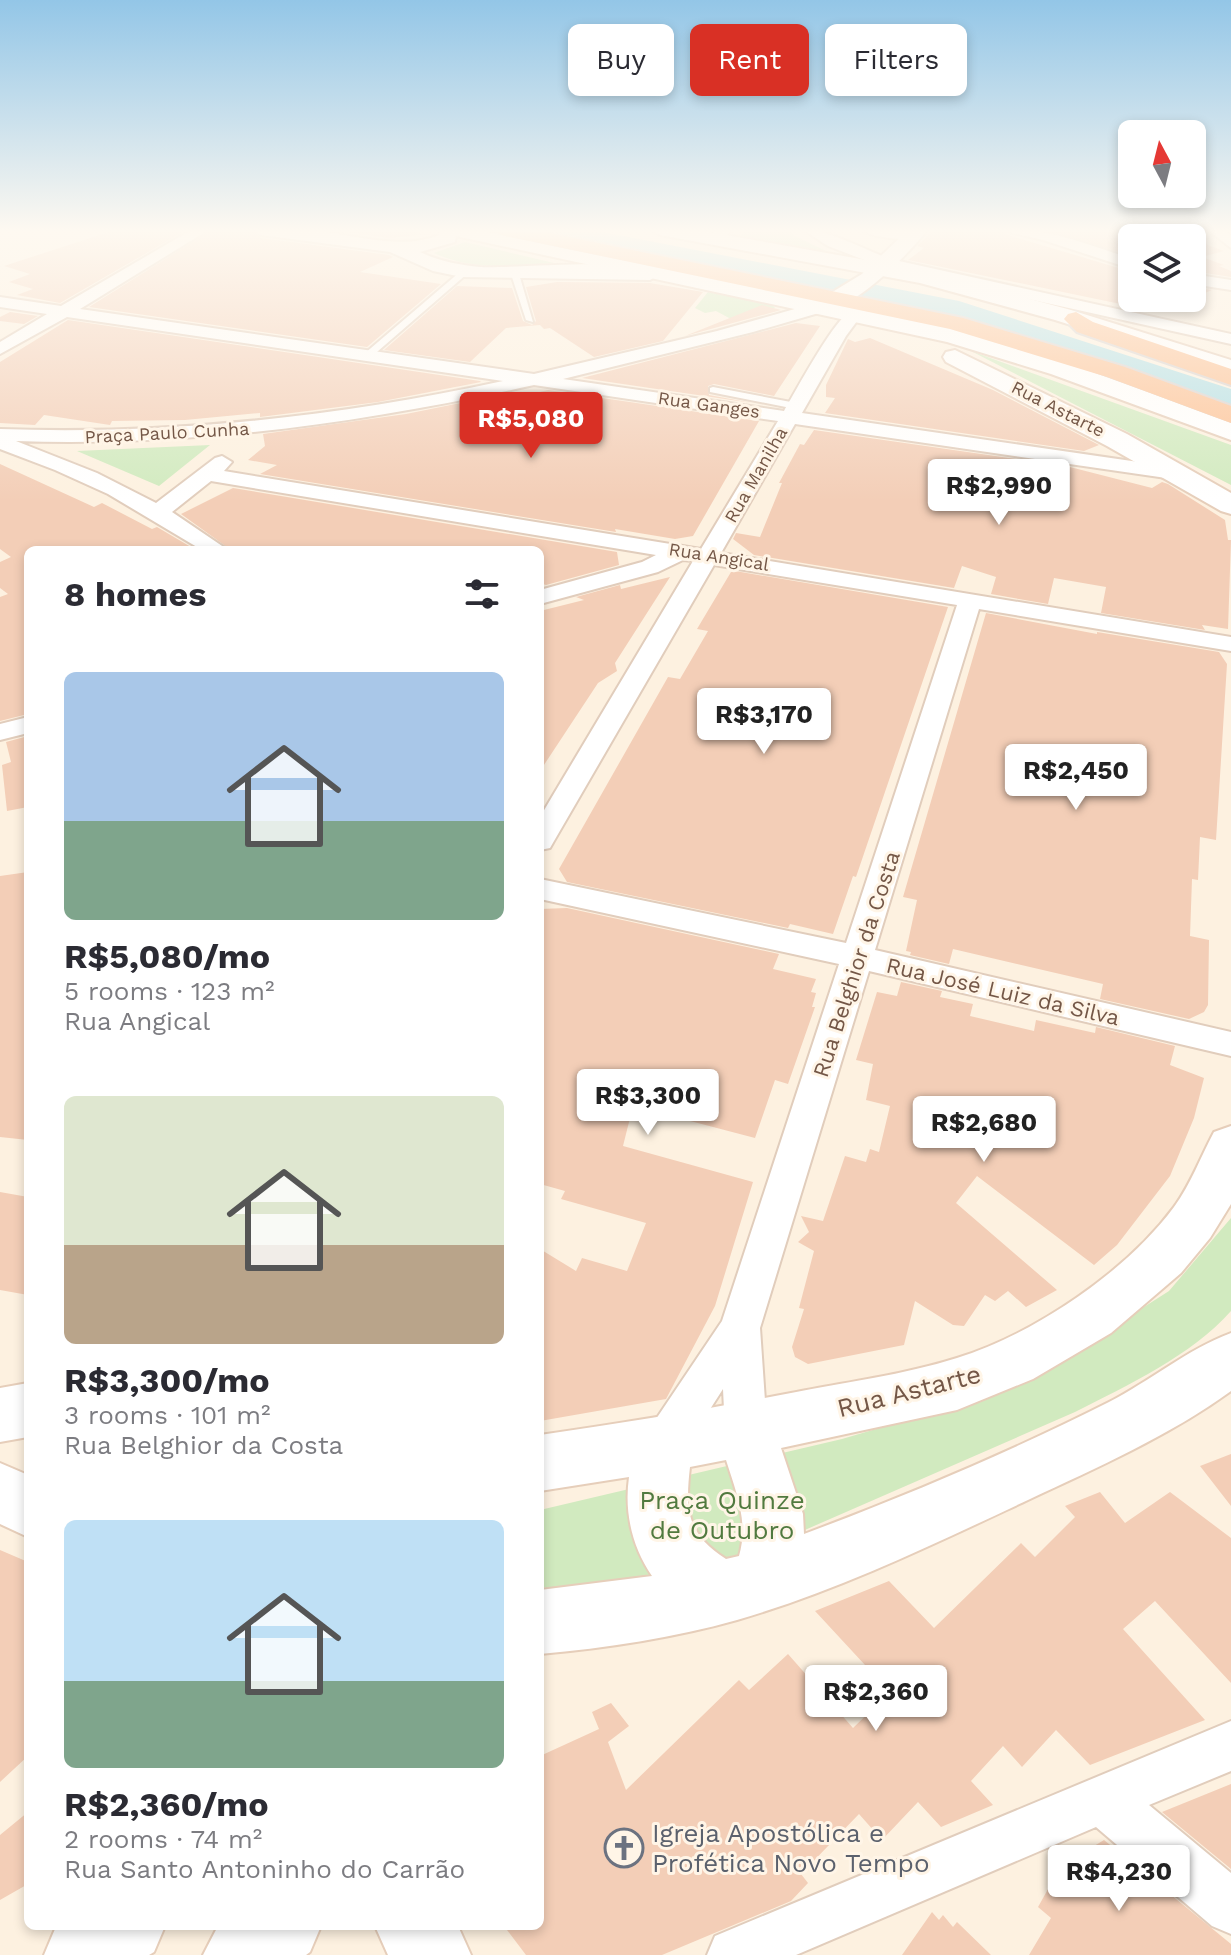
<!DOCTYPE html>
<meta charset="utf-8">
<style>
:root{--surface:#fff;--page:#f2f2f3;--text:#2b2b33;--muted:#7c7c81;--accent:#d93025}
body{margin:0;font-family:"Work Sans",sans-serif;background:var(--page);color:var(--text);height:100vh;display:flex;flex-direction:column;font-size:30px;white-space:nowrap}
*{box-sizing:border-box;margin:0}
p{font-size:26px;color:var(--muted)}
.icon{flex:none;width:44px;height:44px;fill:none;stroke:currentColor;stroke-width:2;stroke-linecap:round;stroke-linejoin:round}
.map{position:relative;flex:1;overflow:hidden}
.sheet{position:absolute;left:24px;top:546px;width:520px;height:1384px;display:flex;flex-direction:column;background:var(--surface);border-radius:12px;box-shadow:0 4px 12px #0003}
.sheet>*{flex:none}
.banner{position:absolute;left:568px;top:24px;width:542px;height:72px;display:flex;gap:16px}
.needle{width:52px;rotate:353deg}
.controls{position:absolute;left:1118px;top:120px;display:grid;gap:16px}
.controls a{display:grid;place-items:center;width:88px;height:88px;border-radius:12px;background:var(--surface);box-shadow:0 4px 12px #0003;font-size:40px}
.price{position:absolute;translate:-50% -68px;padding:0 18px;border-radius:8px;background:#fff;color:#222;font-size:26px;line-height:52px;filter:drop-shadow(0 2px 4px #0008)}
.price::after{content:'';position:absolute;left:50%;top:48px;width:24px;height:18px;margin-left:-12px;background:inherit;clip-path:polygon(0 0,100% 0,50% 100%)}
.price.on{background:var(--accent);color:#fff}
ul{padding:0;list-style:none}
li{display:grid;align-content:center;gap:16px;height:424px;padding:0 40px}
li span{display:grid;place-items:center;height:248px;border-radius:12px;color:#555}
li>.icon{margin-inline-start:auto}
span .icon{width:144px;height:144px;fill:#fffc;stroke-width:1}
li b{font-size:34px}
h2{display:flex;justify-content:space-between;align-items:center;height:96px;padding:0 40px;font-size:34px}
.pill{padding:0 28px;border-radius:12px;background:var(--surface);box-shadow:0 4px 12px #0003;font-size:28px;line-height:72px}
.pill.on{background:var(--accent);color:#fff}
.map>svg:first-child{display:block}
</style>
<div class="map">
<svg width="1231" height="1955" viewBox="0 0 1231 1955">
<rect width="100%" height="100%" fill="#fdf1e0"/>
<path fill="#d1eabf" d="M745,229H787L795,236L828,252L740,236Z
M465,242L554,263C512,266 473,271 434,253Z
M708,292L772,304L775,308L731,319L716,311L705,313L695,308Z
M971,351L1231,445V485Z
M210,445L159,486L77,451Z
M1231,1218V1311C1191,1356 1128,1385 1075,1412L743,1557L623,1582L540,1588V1510L842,1439L985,1397L1053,1365L1169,1291Z"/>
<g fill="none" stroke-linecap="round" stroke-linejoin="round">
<path fill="#b4e0e6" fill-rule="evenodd" d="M536,229H587L959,301L1231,389V409L953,316L549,237L540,234Z"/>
</g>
<path fill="#f3ceb7" d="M118,229H188L60,303L17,295L33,289L9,282L30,274L4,266Z
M213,229H249L261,238L389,255L393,257L360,272L441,284L367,347L89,307Z
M325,229H422L417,233L430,234L389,238Z
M935,229H1004L1008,235L1132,272V298H1192V287L1212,290L1159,312L908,260L924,248L917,246Z
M1040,229H1160L1188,238H1132V256Z
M1192,239L1224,251L1202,257L1224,265L1219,266L1231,271V277L1192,271Z
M557,282L650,283L703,292L663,341L594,357L550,328L544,329L540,325L506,328L470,362L384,350L457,286L512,288L523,321L532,325L536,321L526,287Z
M762,305L781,310L685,336Z
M10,312L38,316L24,324L0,321V317Z
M68,320L480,381L481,382L378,402L260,417V413L185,420L112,421L110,425L44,415L35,425L0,423V362Z
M796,323L820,326L774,396L714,384L708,386L709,395L752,403L582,378Z
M870,338L993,390L1099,445L1084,451L825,413L835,398L826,397V385L848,339L855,342Z
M548,390L759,421L693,536L675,539L615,529L616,532L260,474L277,465L248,460L265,446L263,434L406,414L495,396L500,402Z
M814,430L1066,466L1152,488L1162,482L1168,484L1225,520L1228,540H1231L1228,629L1202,625L1205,630L1101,613L1106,587L1054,578L1048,604L991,594L996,577L962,566L954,588L754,555L733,539L736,533L760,537L782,483H779L800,444L804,445Z
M0,464L94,507L102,503L152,529L157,527L196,550H28V714L0,721V597L8,594L0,588V562L11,557L0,549Z
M233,488L617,552L619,565L546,585L540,583V550H231L181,514Z
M735,571L948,607L856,877L853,876L833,934L790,924L788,928L567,882L559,869L668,677L680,679L708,631L697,629L731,572Z
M670,577L615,663L617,671L598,683L540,771V611L584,600L576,597L620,585L621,589Z
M986,613L1097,634V632L1219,652L1227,664L1216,840L1200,837L1198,880L1192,879L1190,936L1209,940L1208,1005L1204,1012L1189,1019L1100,999L1103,984L953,949L949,964L910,955L911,952L906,951L917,900L903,897Z
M28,736V807L7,811L2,765L11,762L6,742Z
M28,872V1140L0,1137V876Z
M567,908L779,954L773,969L816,979L811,992L816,993L812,1007H815L788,1084L775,1080L755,1138L633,1106L623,1146L753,1182L715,1306L666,1399L540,1421V1249L576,1271L582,1258L627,1271L646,1223L561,1199L565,1191L540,1184V909Z
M901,982L942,991L940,997L973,1004L970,1016L1034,1031L1036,1020L1095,1033L1096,1027L1175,1046L1170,1065L1204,1078L1194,1118L1170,1176L1117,1245L1094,1265L977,1176L956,1203L1057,1290L1026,1307L1008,1291L995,1301L985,1295L964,1326L953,1325L915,1301L904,1345L808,1364L795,1357L792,1347L804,1309L799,1308L814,1251L798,1242L809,1232L801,1216L823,1221L845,1156L866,1162L870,1149L879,1152L890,1106L866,1100L873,1064L856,1060L877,992L897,996Z
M0,1192L28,1197V1295L0,1290Z
M1231,1454V1506L1200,1466Z
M1100,1492L1125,1523L1170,1492L1231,1538V1683L1155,1601L1123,1629L1205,1720L1090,1765L1056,1730L1022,1767L1003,1746L971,1781L993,1805L941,1827L918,1802L882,1840L859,1814L801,1874L808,1883L791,1901L662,1955H526L504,1926H540V1756L599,1729L592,1712L611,1703L629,1726L608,1742L626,1790L739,1680L749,1690L788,1654L853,1728L890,1692L815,1611L889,1581L934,1628L1021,1543L1035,1557L1075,1517L1065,1506Z
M0,1550L28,1562V1756L0,1782Z
M1231,1784V1869L1162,1812Z
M28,1812V1884L0,1900V1835Z
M1104,1840L1231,1944V1955H1029L1051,1918L1038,1907L1061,1866Z
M932,1912L939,1920L943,1915L953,1927L957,1922L991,1955H902Z"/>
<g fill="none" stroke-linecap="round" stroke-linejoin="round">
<g stroke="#e1cdbc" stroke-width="4">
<path id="service" d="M461,271L468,273L370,358H364V354Z
M515,272L519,274L533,322L526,320L511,274Z
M713,387L796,403L801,406L796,409L710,392V388Z"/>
</g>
<g stroke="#e1cdbc" stroke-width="4">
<path id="minor" d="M193,229H210L80,309L534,374L717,331L823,301L829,302L831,306L829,310L753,332L563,379L784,411C796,391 837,313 855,308L863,313L846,336L802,413L1180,468L1190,474L1180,480L795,424L721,553L1231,637V651L979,609L875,950L1231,1032V1056L869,971L760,1328L767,1430L761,1444L746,1450L731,1444L725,1430L723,1389L680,1456L665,1462L650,1456L644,1442L650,1428L722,1321L839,964L540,899V879L846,943L957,605L714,565L554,841L550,848L540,850V817L693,561L683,560L658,572L540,604V590L642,562L656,555L211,481L172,512L228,550H202L108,494L55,470L0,449V429C171,435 337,417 503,381L67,317L0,354V342L47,314L0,307V297L61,306ZM534,385L778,421L701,549L224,471L232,462L222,456L215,458L156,503L97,473L16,441C192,447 362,423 534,385Z
M717,229H731L723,243L718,245L710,240Z
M802,229C827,229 865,250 890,259L1231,334V344L880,266L828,246Z
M860,229L916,232L919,235C908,243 870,237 860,229Z
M1007,229C1051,229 1090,245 1132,259V269L1043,240L1009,232Z
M1207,229H1223L1231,235V248Z
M1192,274L1231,280V290L1192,284Z
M28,717V733L0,740V724Z
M1231,1721V1771L1149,1805L1231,1873V1934L1212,1926L1096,1827L796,1955H707L715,1936Z"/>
</g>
<g stroke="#e1cdbc" stroke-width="4">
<path id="tertiary" d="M252,229C268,229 286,228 302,229C346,232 397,252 439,235V229H457L455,242L420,252C439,261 459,265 480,267C511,269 644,256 660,274L650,280L462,277L433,271L390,252L261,235Z
M909,229H928C910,253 847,318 816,310L813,306L816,302L862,274Z"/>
</g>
<g stroke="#e6ceba" stroke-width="4">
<path id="secondary" d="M439,229H474C636,266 800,290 961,331C1053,355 1142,390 1231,423V440L1051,374L947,342L442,233Z
M650,229H692L922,270L1071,310L1231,360V375L1055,320L920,283L660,235Z
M955,350L1127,434L1231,493V514L1221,511L1107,446L946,362L943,357L946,352Z
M1231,1126V1204L1210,1238L1181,1273L1111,1333L1033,1379L957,1410L781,1448L803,1514L804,1534C908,1495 1010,1452 1109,1402C1150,1381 1188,1349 1231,1333V1391C1169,1436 1098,1467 1028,1500C934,1544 837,1591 737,1620C673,1638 607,1648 540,1654V1590L652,1576C632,1547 624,1512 629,1477L540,1491V1435C625,1423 707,1409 791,1393C846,1382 903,1375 957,1358C1034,1334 1126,1272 1174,1207C1191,1184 1200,1158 1214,1132ZM726,1460C736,1492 749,1522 739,1556L726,1559C687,1534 685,1511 690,1467Z
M28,1383V1437L0,1442V1388Z
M0,1463L28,1475V1537L0,1524Z
M59,1926H165L154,1952L149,1955H44L55,1929Z
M218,1926H321L310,1952L306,1955H203Z
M375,1926H458L471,1955H388Z"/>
</g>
<g stroke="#dbd3cf" stroke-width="4">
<path id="trunk" d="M491,229H530L963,318L1125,367L1231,406V423L1107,377L950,329L501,235Z
M1076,312L1093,322L1231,369V385L1077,332L1064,319L1068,314Z"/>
</g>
<use href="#service" fill="#fff" fill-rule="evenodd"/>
<use href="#minor" fill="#fff" fill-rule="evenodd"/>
<use href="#tertiary" fill="#fff" fill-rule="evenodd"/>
<use href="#secondary" fill="#fff" fill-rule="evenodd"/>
<use href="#trunk" fill="#fcc296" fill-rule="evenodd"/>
</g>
<linearGradient id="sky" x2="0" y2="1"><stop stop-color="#93c6e7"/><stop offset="0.46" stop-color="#fef9f1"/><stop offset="1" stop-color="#fef9f1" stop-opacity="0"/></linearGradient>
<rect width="1231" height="502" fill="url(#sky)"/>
<defs>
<g id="church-ring" transform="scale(2)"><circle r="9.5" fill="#fff5e7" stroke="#6b7280" stroke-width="1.5"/><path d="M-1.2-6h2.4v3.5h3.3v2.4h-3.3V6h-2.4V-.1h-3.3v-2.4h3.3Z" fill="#6b7280"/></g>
</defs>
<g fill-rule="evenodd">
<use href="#church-ring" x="624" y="1848"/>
</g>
<g text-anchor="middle" stroke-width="6" stroke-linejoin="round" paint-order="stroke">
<g font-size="18" fill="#745747" stroke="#fff5e7">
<text transform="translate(709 405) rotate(8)" y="6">Rua Ganges</text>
<text transform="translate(1058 409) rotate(27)" y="6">Rua Astarte</text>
<text transform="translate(167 433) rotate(-3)" y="6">Praça Paulo Cunha</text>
<text transform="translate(756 475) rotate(-60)" y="6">Rua Manilha</text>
<text transform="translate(719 557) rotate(9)" y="6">Rua Angical</text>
</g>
<g font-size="22" fill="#745747" stroke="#fff5e7">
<text transform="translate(856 964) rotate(-72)" y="8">Rua Belghior da Costa</text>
<text transform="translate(1003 991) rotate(13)" y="8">Rua José Luiz da Silva</text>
</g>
<g font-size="26" fill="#745747" stroke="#fff5e7">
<text transform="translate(909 1391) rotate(-14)" y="9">Rua Astarte</text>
</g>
<g font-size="26" fill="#517a3f" stroke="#fff5e7">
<text x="722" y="1509">Praça Quinze<tspan x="722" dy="30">de Outubro</tspan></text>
</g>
<g font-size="26" fill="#5b616d" stroke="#fff5e7" text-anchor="start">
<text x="652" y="1842">Igreja Apostólica e<tspan x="652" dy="30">Profética Novo Tempo</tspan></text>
</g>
</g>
</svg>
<div class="controls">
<a><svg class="needle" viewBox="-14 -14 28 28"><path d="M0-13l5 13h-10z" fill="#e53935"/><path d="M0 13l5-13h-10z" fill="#7c7c81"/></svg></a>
<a><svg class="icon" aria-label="layers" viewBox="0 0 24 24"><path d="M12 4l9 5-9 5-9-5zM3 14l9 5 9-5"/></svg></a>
</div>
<b class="price on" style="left:531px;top:460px">R$5,080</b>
<b class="price" style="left:999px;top:527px">R$2,990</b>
<b class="price" style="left:764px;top:756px">R$3,170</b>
<b class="price" style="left:1076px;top:812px">R$2,450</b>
<b class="price" style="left:648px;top:1137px">R$3,300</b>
<b class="price" style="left:984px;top:1164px">R$2,680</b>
<b class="price" style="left:876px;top:1733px">R$2,360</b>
<b class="price" style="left:1119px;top:1913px">R$4,230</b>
<div class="banner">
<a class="pill">Buy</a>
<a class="pill on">Rent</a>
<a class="pill">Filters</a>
</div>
<section class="sheet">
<h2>8 homes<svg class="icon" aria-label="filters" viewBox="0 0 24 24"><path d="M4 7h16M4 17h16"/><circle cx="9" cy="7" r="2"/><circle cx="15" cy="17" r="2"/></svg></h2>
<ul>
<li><span style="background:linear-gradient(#a9c7e8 60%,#7fa58c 0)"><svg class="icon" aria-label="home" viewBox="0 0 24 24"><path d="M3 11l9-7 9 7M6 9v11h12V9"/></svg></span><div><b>R$5,080/mo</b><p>5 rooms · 123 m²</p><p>Rua Angical</p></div></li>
<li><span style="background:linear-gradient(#dfe7d0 60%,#b9a48a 0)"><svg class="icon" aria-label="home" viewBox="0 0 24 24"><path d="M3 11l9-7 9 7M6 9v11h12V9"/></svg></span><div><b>R$3,300/mo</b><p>3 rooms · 101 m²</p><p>Rua Belghior da Costa</p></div></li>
<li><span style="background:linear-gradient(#bfe0f5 65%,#7fa58c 0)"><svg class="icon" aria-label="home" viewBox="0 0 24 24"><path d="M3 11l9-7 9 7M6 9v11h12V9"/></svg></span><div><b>R$2,360/mo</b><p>2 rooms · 74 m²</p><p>Rua Santo Antoninho do Carrão</p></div></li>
</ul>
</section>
</div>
